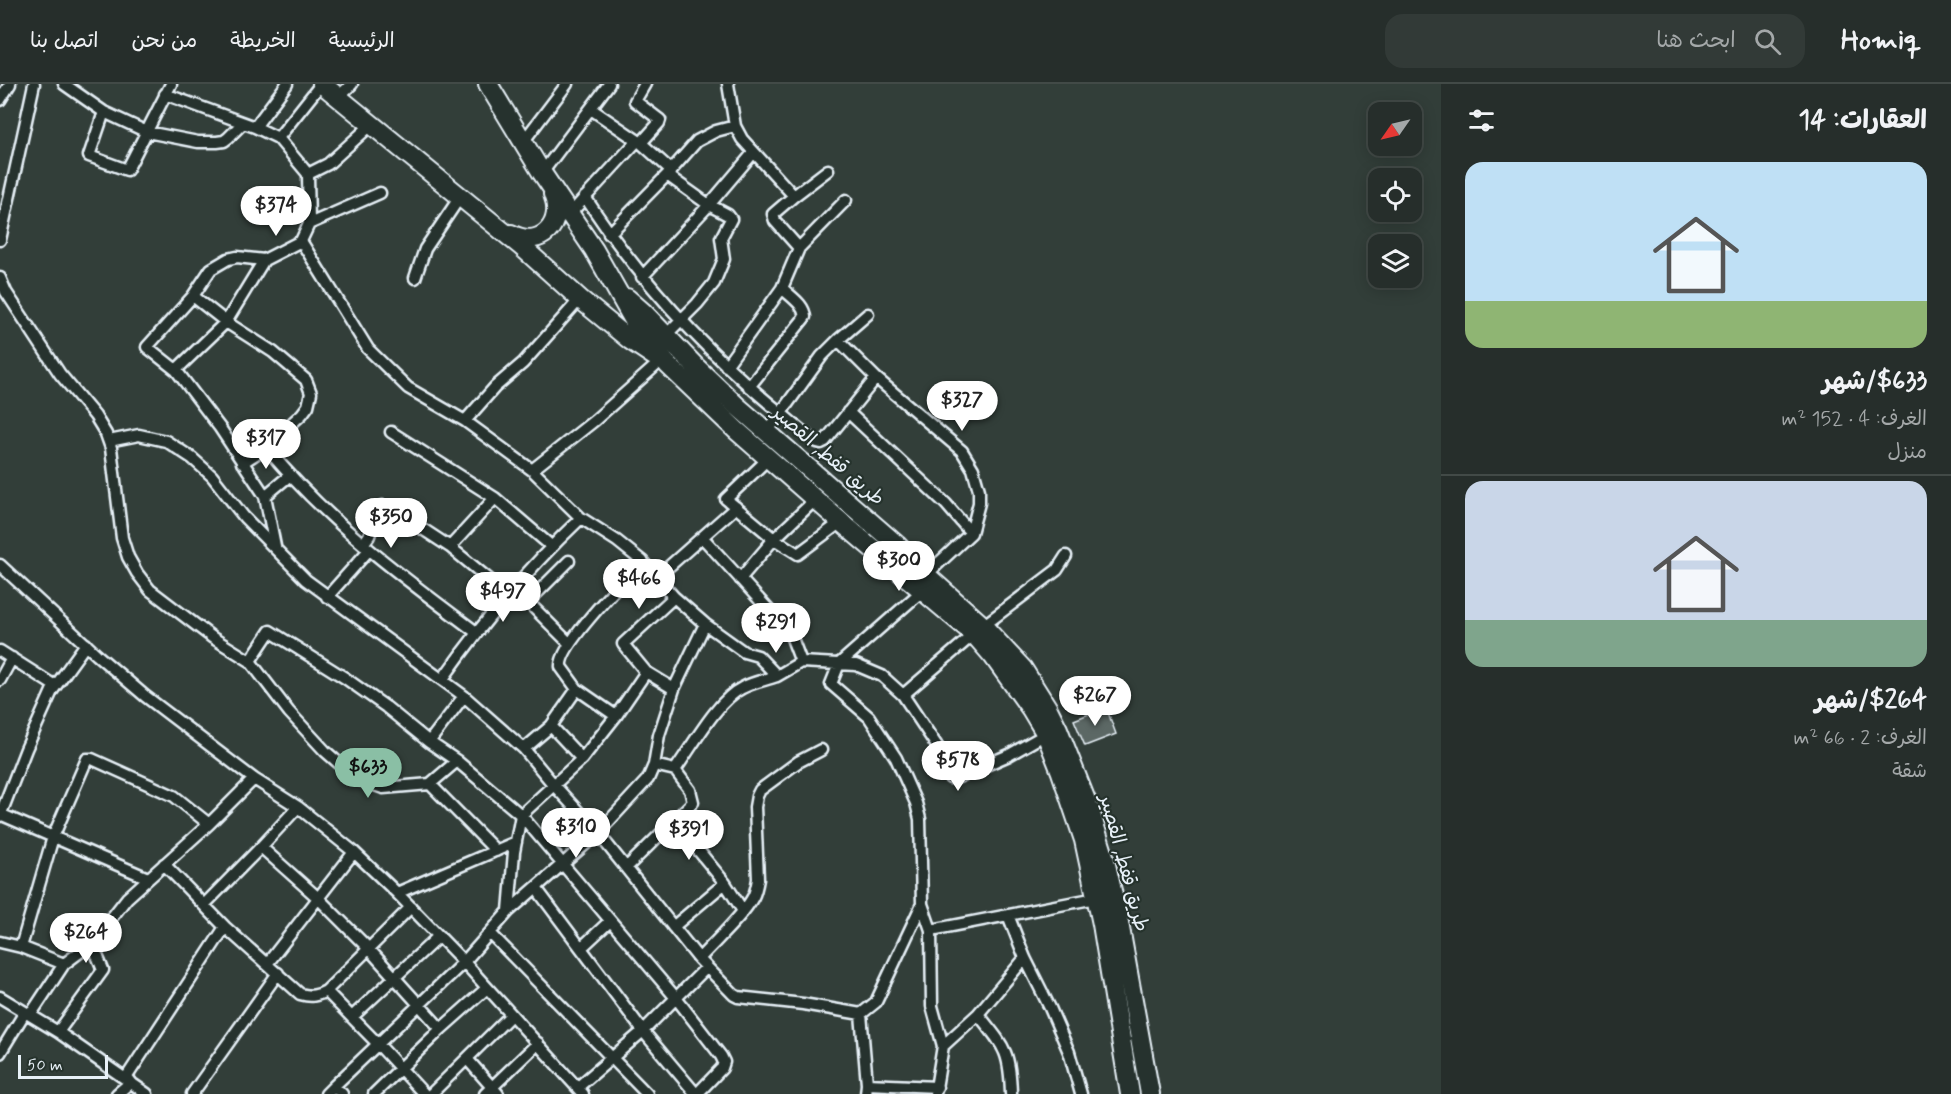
<!DOCTYPE html>
<html lang="ar">
<meta charset="utf-8">
<style>
:root{--surface:#262e2b;--page:#323a37;--text:#f1f3f6;--muted:#a4a8a9;--line:#424a47;--accent:#8abfa5}
body{margin:0;font-family:Mynerve,"Playpen Sans Arabic",sans-serif;background:var(--page);color:var(--text);direction:rtl;height:100vh;display:flex;flex-direction:column;font-size:22px;white-space:nowrap}
*{box-sizing:border-box;margin:0}
p{font-size:20px;color:var(--muted)}
.icon{flex:none;width:33px;height:33px;fill:none;stroke:currentColor;stroke-width:2;stroke-linecap:round;stroke-linejoin:round}
.map{position:relative;flex:1;overflow:hidden;direction:ltr}
.sheet{display:flex;flex-direction:column;background:var(--surface);width:510px}
.sheet>*{flex:none}
.needle{width:39px;rotate:236deg}
.buttons{position:absolute;left:1368px;top:18px;display:grid;gap:12px}
.buttons a{display:grid;place-items:center;width:54px;height:54px;border-radius:12px;background:var(--surface);box-shadow:0 3px 15px #0003,0 0 0 2px var(--line);font-size:30px}
.scale{position:absolute;left:18px;bottom:15px;width:90px;box-sizing:border-box;padding-left:6px;border:3px solid #e8f1f8;border-top:0;font-size:16px;line-height:21px;white-space:nowrap;color:#e8f1f8;-webkit-text-stroke:4px #26332d;paint-order:stroke}
.price{position:absolute;translate:-50% -51px;padding:0 14px;border-radius:21px;background:#fff;color:#222;font-size:20px;line-height:39px;filter:drop-shadow(0 2px 3px #0008)}
.price::after{content:'';position:absolute;left:50%;top:36px;width:18px;height:14px;margin-left:-9px;background:inherit;clip-path:polygon(0 0,100% 0,50% 100%)}
.price.current{background:var(--accent);color:#111}
ul{padding:0;list-style:none}
li{display:grid;align-content:center;gap:12px;height:318px;padding:0 24px}
li+li{border-top:2px solid var(--line)}
li span{display:grid;place-items:center;height:186px;border-radius:18px;color:#555}
li>.icon{margin-inline-start:auto}
span .icon{width:108px;height:108px;fill:#fffc;stroke-width:1}
li b{font-size:26px}
h2{display:flex;justify-content:space-between;align-items:center;height:72px;padding:0 24px;font-size:26px}
header{display:flex;align-items:center;gap:36px;box-sizing:border-box;height:84px;padding:0 30px;background:var(--surface);border-bottom:2px solid var(--line)}
header strong{font-size:28px}
nav{display:flex;gap:33px;margin-inline-start:auto;font-size:21px}
.search{width:420px;height:54px;background:var(--page);display:flex;align-items:center;gap:15px;box-sizing:border-box;padding:0 21px;border-radius:18px;color:var(--muted);font-size:22px}
main{display:flex;flex:1;min-height:0}
.map>svg:first-child{display:block}
</style>
<header>
<strong>Homiq</strong>
<div class="search"><svg class="icon" aria-label="search" viewBox="0 0 24 24"><circle cx="10" cy="10" r="6"/><path d="M15 15l6 6"/></svg>ابحث هنا</div>
<nav><a>الرئيسية</a><a>الخريطة</a><a>من نحن</a><a>اتصل بنا</a></nav>
</header>
<main>
<section class="sheet">
<h2>العقارات: 14<svg class="icon" aria-label="filters" viewBox="0 0 24 24"><path d="M4 7h16M4 17h16"/><circle cx="9" cy="7" r="2"/><circle cx="15" cy="17" r="2"/></svg></h2>
<ul>
<li><span style="background:linear-gradient(#bfe0f5 75%,#8fb573 0)"><svg class="icon" aria-label="home" viewBox="0 0 24 24"><path d="M3 11l9-7 9 7M6 9v11h12V9"/></svg></span><div><b>$633/شهر</b><p>الغرف: 4 · 152 m²</p><p>منزل</p></div></li>
<li><span style="background:linear-gradient(#c9d6e8 75%,#7fa58c 0)"><svg class="icon" aria-label="home" viewBox="0 0 24 24"><path d="M3 11l9-7 9 7M6 9v11h12V9"/></svg></span><div><b>$264/شهر</b><p>الغرف: 2 · 66 m²</p><p>شقة</p></div></li>
</ul>
</section>
<div class="map">
<svg width="1441" height="1010" viewBox="0 0 1441 1010">
<rect width="100%" height="100%" fill="#323e39"/>
<filter id="ink" filterUnits="userSpaceOnUse"><feTurbulence type="fractalNoise" baseFrequency=".0167" numOctaves="2"/><feDisplacementMap in="SourceGraphic" scale="12" xChannelSelector="R" yChannelSelector="G"/><feConvolveMatrix kernelMatrix="1 2 1 2 8 2 1 2 1" color-interpolation-filters="sRGB"/></filter>
<g filter="url(#ink)">
<path fill="#5c6865" stroke="#e8f1f8" stroke-width="1.5" d="M1106,623L1116,650L1085,662L1074,636Z"/>
<g fill="none" stroke-linecap="round" stroke-linejoin="round">
<g stroke="#e8f1f8" stroke-width="15">
<path id="street" d="M64,0L104,28L147,48L198,58H217L224,57L228,54L243,39
M728,0L735,42L742,55L794,112L773,130L775,137L799,164
M165,10L255,43L278,54L308,90L309,140L301,157L264,176L226,238L176,286
M338,13L352,0
M0,16L10,0
M591,25L641,59L671,86
M104,28L89,72L127,86L171,0
M255,43L287,0
M278,54L321,0
M523,58L567,0
M641,59L659,39L660,36L635,17L645,0
M542,89L609,0
M308,90L328,80L371,41
M794,112L828,86
M585,113C637,192 698,260 771,321C786,333 801,348 817,358L821,359L825,357L876,294
M569,131L637,57
M309,140L380,109
M609,150L667,91L697,57L716,47L735,42
M0,156L34,0
M301,157L368,265L408,304L465,337L532,386L581,434L617,457L642,477L674,513L705,540L744,568L758,572L777,592L801,578L856,581L882,592L903,611L937,662L947,691L950,694H956L1009,671L1046,650
M264,176L237,173L228,175L211,185L193,212L147,263L176,286L220,344L265,412L275,462
M642,193L709,121L754,68
M0,194L6,208L60,290L95,332L106,350L111,364L122,454L128,473L137,489L150,506L213,554L250,577L289,628L325,667L357,695L383,704L430,700L457,677
M415,194L425,165L460,113
M193,212L226,238L273,268L306,296L311,309L308,322L302,330L266,363L242,379
M665,252L697,220L714,199L724,175L721,154L731,135L728,131L709,121L667,91
M838,256L876,294L962,367L973,385L979,406V419L971,449L926,491
M726,282L782,204L799,164L846,116
M749,303L805,233C804,220 791,213 782,204
M848,328L946,420L971,449
M465,337L495,303L523,279L580,215
M391,348L495,414L551,462
M767,348L822,272L838,256L868,230
M109,357L139,351L166,357L192,374L212,392L244,433L306,496L464,612L524,665L553,700L598,749L699,875L734,911L738,913L803,920L861,930L876,918L922,820
M266,363C325,436 401,492 476,548
M769,374L726,415L774,455L798,470L841,438
M532,386L595,336L661,277
M265,412L289,392
M703,454L790,549L801,578
M363,460L369,452L378,425L383,422L392,425L450,463L508,511
M450,463L495,414
M0,481L97,571L145,612L254,695L298,723L354,768L397,809L464,878L509,827L598,749L648,695L654,681L659,651L674,605L705,540
M657,493L736,423
M740,495L774,455L816,415
M514,504L569,559
M922,507L839,580L831,600L869,633L896,674L916,719L920,735L922,820L931,846L932,922L943,962L935,1010
M327,513L369,466
M529,517L569,477
M983,542L1057,486L1066,472
M0,567L55,602
M250,577L270,547L345,594L386,623L429,658L457,677L521,731L676,914L721,972L724,978L722,984L697,1010
M0,596L12,574
M442,596C483,538 529,483 581,434
M674,605L646,588L623,560L674,513
M903,611L974,550
M616,632L577,605L561,583C558,562 625,495 642,477
M551,642L582,675
M429,658L464,612
M524,665L551,642L577,605
M675,686C692,663 717,616 742,604C753,598 766,596 777,592
M430,700L496,767
M298,723L261,763L317,813L368,864L441,945
M0,730L148,794
M0,732L26,665L52,607L86,560
M675,738L725,799L743,827
M164,780L225,843L300,910C311,913 317,912 326,907
M626,784L693,718L690,706L675,686L654,681
M536,804L643,947L696,1010
M397,809L516,758
M204,821L261,763
M411,823L326,907L378,960L424,1010
M509,827L514,768L521,731L582,675L616,632L646,588
M1008,831L1025,874L1050,924L1069,968L1081,1010
M673,843L725,799
M931,846L1096,814
M490,849L647,1010
M0,858L21,863L64,880
M21,863L53,753L87,675H92L174,712L209,740L254,695
M581,864L610,837
M699,875C714,858 743,832 753,813C756,807 757,801 758,795L755,723L757,712L760,706L798,678L821,666
M267,880L354,768
M0,913L58,948L147,1010
M31,930L64,880L92,859L127,814L209,740
M861,930L867,1000L866,1010
M978,930C1004,963 1010,966 1011,1010
M352,933L439,852
M58,948L103,886L92,859
M943,962L978,930L1025,874
M0,969L25,928
M468,976L498,1010
M126,994L225,843
M867,1000L937,1003
M334,1002L464,878L583,1010
M578,1003L643,947L707,883
M117,1010L131,998
M192,1010L278,889
M326,1010L334,1002L342,1010
M374,1010L441,945L487,904
M431,1010L511,931
M485,1010L538,959"/>
</g>
<g stroke="#e8f1f8" stroke-width="22">
<path id="primary" d="M322,0L522,163L580,215L630,256L654,272
M488,0L542,89L594,166L637,242L668,281L736,346L841,438L974,550L993,572L1031,625L1046,650L1061,688L1084,756L1102,840L1130,1010
M511,150C541,166 565,139 553,110
M627,214L643,228L696,283L737,322L897,461L926,491L983,542L1023,585L1047,623L1058,645L1089,724L1104,772L1118,833L1150,1010"/>
</g>
<use href="#street" stroke="#26332d" stroke-width="10"/>
<use href="#primary" stroke="#26332d" stroke-width="18"/>
</g>
</g>
<g text-anchor="middle" stroke-width="4.5" stroke-linejoin="round" paint-order="stroke">
<g font-size="20" fill="#e8f1f8" stroke="#26332d">
<text transform="translate(829 371) rotate(41)" y="7">طريق قفط, القصير</text>
<text transform="translate(1125 779) rotate(75)" y="7">طريق قفط, القصير</text>
</g>
</g>
</svg>
<div class="buttons">
<a><svg class="needle" viewBox="-14 -14 28 28"><path d="M0-13l5 13h-10z" fill="#e53935"/><path d="M0 13l5-13h-10z" fill="#a4a8a9"/></svg></a>
<a><svg class="icon" aria-label="locate" viewBox="0 0 24 24"><circle cx="12" cy="12" r="6"/><path d="M12 2v4M12 18v4M2 12h4M18 12h4"/></svg></a>
<a><svg class="icon" aria-label="layers" viewBox="0 0 24 24"><path d="M12 4l9 5-9 5-9-5zM3 14l9 5 9-5"/></svg></a>
</div>
<div class="scale">50 m</div>
<b class="price" style="left:276px;top:153px">$374</b>
<b class="price" style="left:962px;top:348px">$327</b>
<b class="price" style="left:266px;top:386px">$317</b>
<b class="price" style="left:391px;top:465px">$350</b>
<b class="price" style="left:899px;top:508px">$300</b>
<b class="price" style="left:639px;top:526px">$466</b>
<b class="price" style="left:503px;top:539px">$497</b>
<b class="price" style="left:776px;top:570px">$291</b>
<b class="price" style="left:1095px;top:643px">$267</b>
<b class="price" style="left:958px;top:708px">$578</b>
<b class="price current" style="left:368px;top:715px">$633</b>
<b class="price" style="left:576px;top:775px">$310</b>
<b class="price" style="left:689px;top:777px">$391</b>
<b class="price" style="left:86px;top:880px">$264</b>
</div>
</main>
